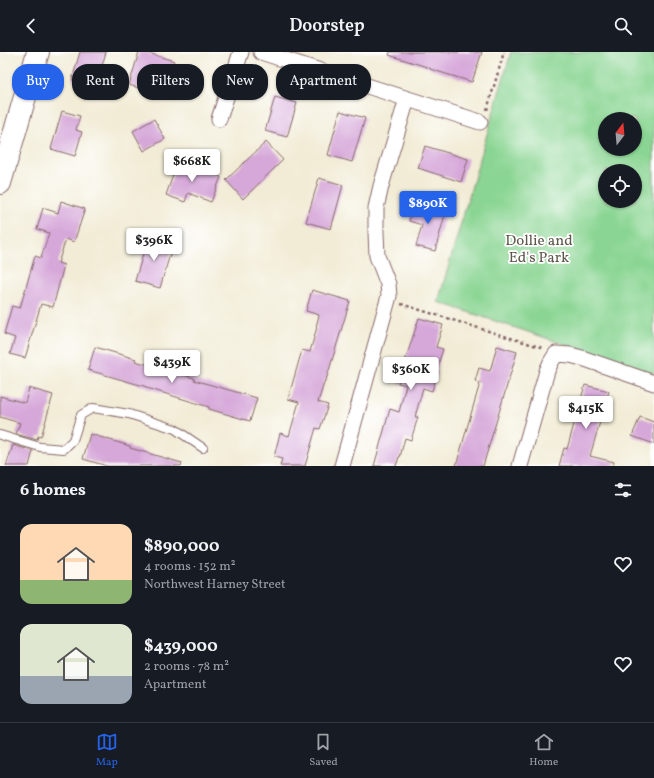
<!DOCTYPE html>
<meta charset="utf-8">
<style>
:root{--surface:#171b24;--page:#20242c;--text:#f1f3f6;--muted:#9ea1a6;--line:#363941;--accent:#2563eb}
body{margin:0;font-family:Vollkorn,serif;background:var(--page);color:var(--text);height:100vh;display:flex;flex-direction:column;font-size:15px;white-space:nowrap}
*{box-sizing:border-box;margin:0}
p{font-size:13px;color:var(--muted)}
.icon{flex:none;width:22px;height:22px;fill:none;stroke:currentColor;stroke-width:2;stroke-linecap:round;stroke-linejoin:round}
.map{position:relative;height:414px;overflow:hidden}
.side{display:flex;flex-direction:column;background:var(--surface);flex:1}
.side>*{flex:none}
.guide{position:absolute;left:12px;top:12px;width:400px;height:36px;display:flex;gap:8px}
.needle{width:26px;rotate:16deg}
.fabs{position:absolute;left:598px;top:60px;display:grid;gap:8px}
.fabs a{display:grid;place-items:center;width:44px;height:44px;border-radius:50%;background:var(--surface);box-shadow:0 1px 3px #0004;font-size:20px}
.price{position:absolute;translate:-50% -34px;padding:0 9px;border-radius:4px;background:#fff;color:#222;font-size:13px;line-height:26px;filter:drop-shadow(0 1px 2px #0008)}
.price::after{content:'';position:absolute;left:50%;top:24px;width:12px;height:9px;margin-left:-6px;background:inherit;clip-path:polygon(0 0,100% 0,50% 100%)}
.price.current{background:var(--accent);color:#fff}
ul{padding:0;list-style:none}
li{display:flex;align-items:center;gap:12px;height:100px;padding:0 20px}
li span{display:grid;place-items:center;flex:none;width:112px;height:80px;border-radius:12px;color:#555}
li>.icon{margin-inline-start:auto}
span .icon{width:48px;height:48px;fill:#fffc;stroke-width:1}
li b{font-size:17px}
h2{display:flex;justify-content:space-between;align-items:center;height:48px;padding:0 20px;font-size:17px}
.chip{padding:0 14px;border-radius:16px;background:var(--surface);box-shadow:0 1px 3px #0004;font-size:14px;line-height:36px}
.chip.current{background:var(--accent);color:#fff}
header{display:flex;justify-content:space-between;align-items:center;height:52px;padding:0 20px;background:var(--surface);font-size:18px;font-weight:600}
.dock{display:flex;justify-content:space-around;align-items:center;height:56px;border-top:1px solid var(--line);background:var(--surface);font-size:11px;color:var(--muted)}
.dock a{display:grid;justify-items:center;gap:2px}
.dock .current{color:var(--accent)}
.map>svg:first-child{display:block}
</style>
<header><svg class="icon" aria-label="back" viewBox="0 0 24 24"><path d="M15 5l-7 7 7 7"/></svg>Doorstep<svg class="icon" aria-label="search" viewBox="0 0 24 24"><circle cx="10" cy="10" r="6"/><path d="M15 15l6 6"/></svg></header>
<div class="map">
<svg width="654" height="414" viewBox="0 0 654 414">
<rect width="100%" height="100%" fill="#fff"/>
<filter id="ink" filterUnits="userSpaceOnUse"><feTurbulence type="fractalNoise" baseFrequency=".025" numOctaves="2"/><feDisplacementMap in="SourceGraphic" scale="8" xChannelSelector="R" yChannelSelector="G"/><feConvolveMatrix kernelMatrix="1 2 1 2 8 2 1 2 1" color-interpolation-filters="sRGB"/></filter>
<filter id="wash" filterUnits="userSpaceOnUse"><feTurbulence type="fractalNoise" baseFrequency=".012" numOctaves="4" result="noise"/><feDisplacementMap in="SourceGraphic" scale="16" xChannelSelector="R" yChannelSelector="G"/><feGaussianBlur stdDeviation="0.9" result="paint"/><feColorMatrix in="noise" values="0 0 0 0 0 0 0 0 0 0 0 0 0 0 0 0 0 1.4 0 .05"/><feComposite in="paint" operator="in"/></filter>
<g filter="url(#wash)">
<rect width="100%" height="100%" fill="#f2ecd6"/>
<path fill="#8ad593" stroke="#6a7a5f" fill-rule="evenodd" d="M511,0H654V322L438,250ZM605,67H635V97H605ZM605,119H635V149H605Z"/>
<g id="blocks">
<path fill="#d6a7d9" d="M80,0H106L96,35L72,28Z
M139,0H145L174,9L173,13L187,17L180,38L151,29L148,39L129,33Z
M390,0H482L472,30L430,17V16L389,3Z
M275,45L297,51L287,85L265,79Z
M62,59L80,64L76,78L82,80L75,104L51,97Z
M340,59L365,66L352,110L328,103Z
M154,67L165,87L144,99L133,79Z
M266,90L283,108L243,147L226,128Z
M425,94L468,107L461,130L418,116Z
M178,109L221,125L211,150L188,141L185,150L166,143Z
M319,126L343,133L331,177L306,170Z
M61,149L85,157L74,190L66,187L58,211L64,213L53,255L41,252L25,306L10,302L15,286L4,282L12,254L20,256L35,204L41,206L49,181L37,177L43,156L58,161Z
M414,150L446,159L435,199L416,194L422,173L409,169Z
M148,185L173,192L160,236L135,229Z
M312,238L350,249L326,328H325L318,350L328,353L320,377L316,376L305,414H280L282,407L274,405L280,381L289,384L299,350L288,347L302,298L310,300L317,275H316L319,263L306,259Z
M419,266L443,273L436,295L443,297L436,319L438,320L432,339L423,336L415,365H418L411,388L405,386L400,405H399L396,414H374L390,357L399,360L406,333L398,331Z
M497,294L517,300L483,414H456L480,331L475,329L479,316L490,319Z
M95,295L136,307L135,309L194,326V328L257,346L250,369L209,357V355L147,336V335L88,318Z
M585,333L609,339L590,404L614,410L613,414H559L564,396L567,397Z
M29,336L53,343L41,385L38,384L37,388L16,382L20,371L0,365V344L25,351Z
M640,365L654,370V392L632,384Z
M90,382L130,394V396L182,411L181,414H107L83,407Z
M13,393L33,399L29,414H6Z"/>
</g>
</g>
<g filter="url(#ink)">
<use href="#blocks" fill-opacity="0" stroke="#856767" stroke-width="1"/>
<g fill="none" stroke-linecap="round" stroke-linejoin="round">
<g stroke="#856767" stroke-width="10">
<path id="lane" d="M0,383L40,395L64,397L73,388L81,363L93,356L129,362L175,377L203,396"/>
</g>
<g stroke="#856767" stroke-width="17">
<path id="street" d="M261,0L480,70
M219,67L241,0
M342,414L389,244L388,232L377,204L376,180V156L381,134L407,47
M520,414L547,319L551,310L556,302L570,303L582,306L654,331"/>
</g>
<g stroke="#856767" stroke-width="24">
<path id="secondary" d="M0,131L38,0"/>
</g>
<path stroke="#856767" stroke-width="2.5" stroke-dasharray="3 3" stroke-linecap="butt" d="M487,58L504,0
M401,252L543,296"/>
<use href="#lane" stroke="#fff" stroke-width="8"/>
<use href="#street" stroke="#fff" stroke-width="15"/>
<use href="#secondary" stroke="#fff" stroke-width="22"/>
</g>
</g>
<g text-anchor="middle" stroke-width="3.5" stroke-linejoin="round" paint-order="stroke">
<g font-size="15" fill="#5d564a" stroke="#fff">
<text x="539" y="193">Dollie and<tspan x="539" dy="17">Ed's Park</tspan></text>
</g>
</g>
</svg>
<div class="fabs">
<a><svg class="needle" viewBox="-14 -14 28 28"><path d="M0-13l5 13h-10z" fill="#e53935"/><path d="M0 13l5-13h-10z" fill="#9ea1a6"/></svg></a>
<a><svg class="icon" aria-label="locate" viewBox="0 0 24 24"><circle cx="12" cy="12" r="6"/><path d="M12 2v4M12 18v4M2 12h4M18 12h4"/></svg></a>
</div>
<b class="price" style="left:192px;top:131px">$668K</b>
<b class="price current" style="left:428px;top:173px">$890K</b>
<b class="price" style="left:154px;top:210px">$396K</b>
<b class="price" style="left:172px;top:332px">$439K</b>
<b class="price" style="left:411px;top:339px">$360K</b>
<b class="price" style="left:586px;top:378px">$415K</b>
<div class="guide">
<a class="chip current">Buy</a>
<a class="chip">Rent</a>
<a class="chip">Filters</a>
<a class="chip">New</a>
<a class="chip">Apartment</a>
</div>
</div>
<section class="side">
<h2>6 homes<svg class="icon" aria-label="filters" viewBox="0 0 24 24"><path d="M4 7h16M4 17h16"/><circle cx="9" cy="7" r="2"/><circle cx="15" cy="17" r="2"/></svg></h2>
<ul>
<li><span style="background:linear-gradient(#ffd9b3 70%,#8fb573 0)"><svg class="icon" aria-label="home" viewBox="0 0 24 24"><path d="M3 11l9-7 9 7M6 9v11h12V9"/></svg></span><div><b>$890,000</b><p>4 rooms · 152 m²</p><p>Northwest Harney Street</p></div><svg class="icon" aria-label="heart" viewBox="0 0 24 24"><path d="M12 20l-8-8c-3-5 5-10 8-4 3-6 11-1 8 4z"/></svg></li>
<li><span style="background:linear-gradient(#dfe7d0 65%,#9aa5b1 0)"><svg class="icon" aria-label="home" viewBox="0 0 24 24"><path d="M3 11l9-7 9 7M6 9v11h12V9"/></svg></span><div><b>$439,000</b><p>2 rooms · 78 m²</p><p>Apartment</p></div><svg class="icon" aria-label="heart" viewBox="0 0 24 24"><path d="M12 20l-8-8c-3-5 5-10 8-4 3-6 11-1 8 4z"/></svg></li>
</ul>
</section>
<nav class="dock">
<a class="current"><svg class="icon" aria-label="map" viewBox="0 0 24 24"><path d="M3 6l6-2 6 2 6-2v14l-6 2-6-2-6 2zM9 4v14M15 6v14"/></svg>Map</a>
<a><svg class="icon" aria-label="saved" viewBox="0 0 24 24"><path d="M7 4h10v16l-5-4-5 4z"/></svg>Saved</a>
<a><svg class="icon" aria-label="home" viewBox="0 0 24 24"><path d="M3 11l9-7 9 7M6 9v11h12V9"/></svg>Home</a>
</nav>
